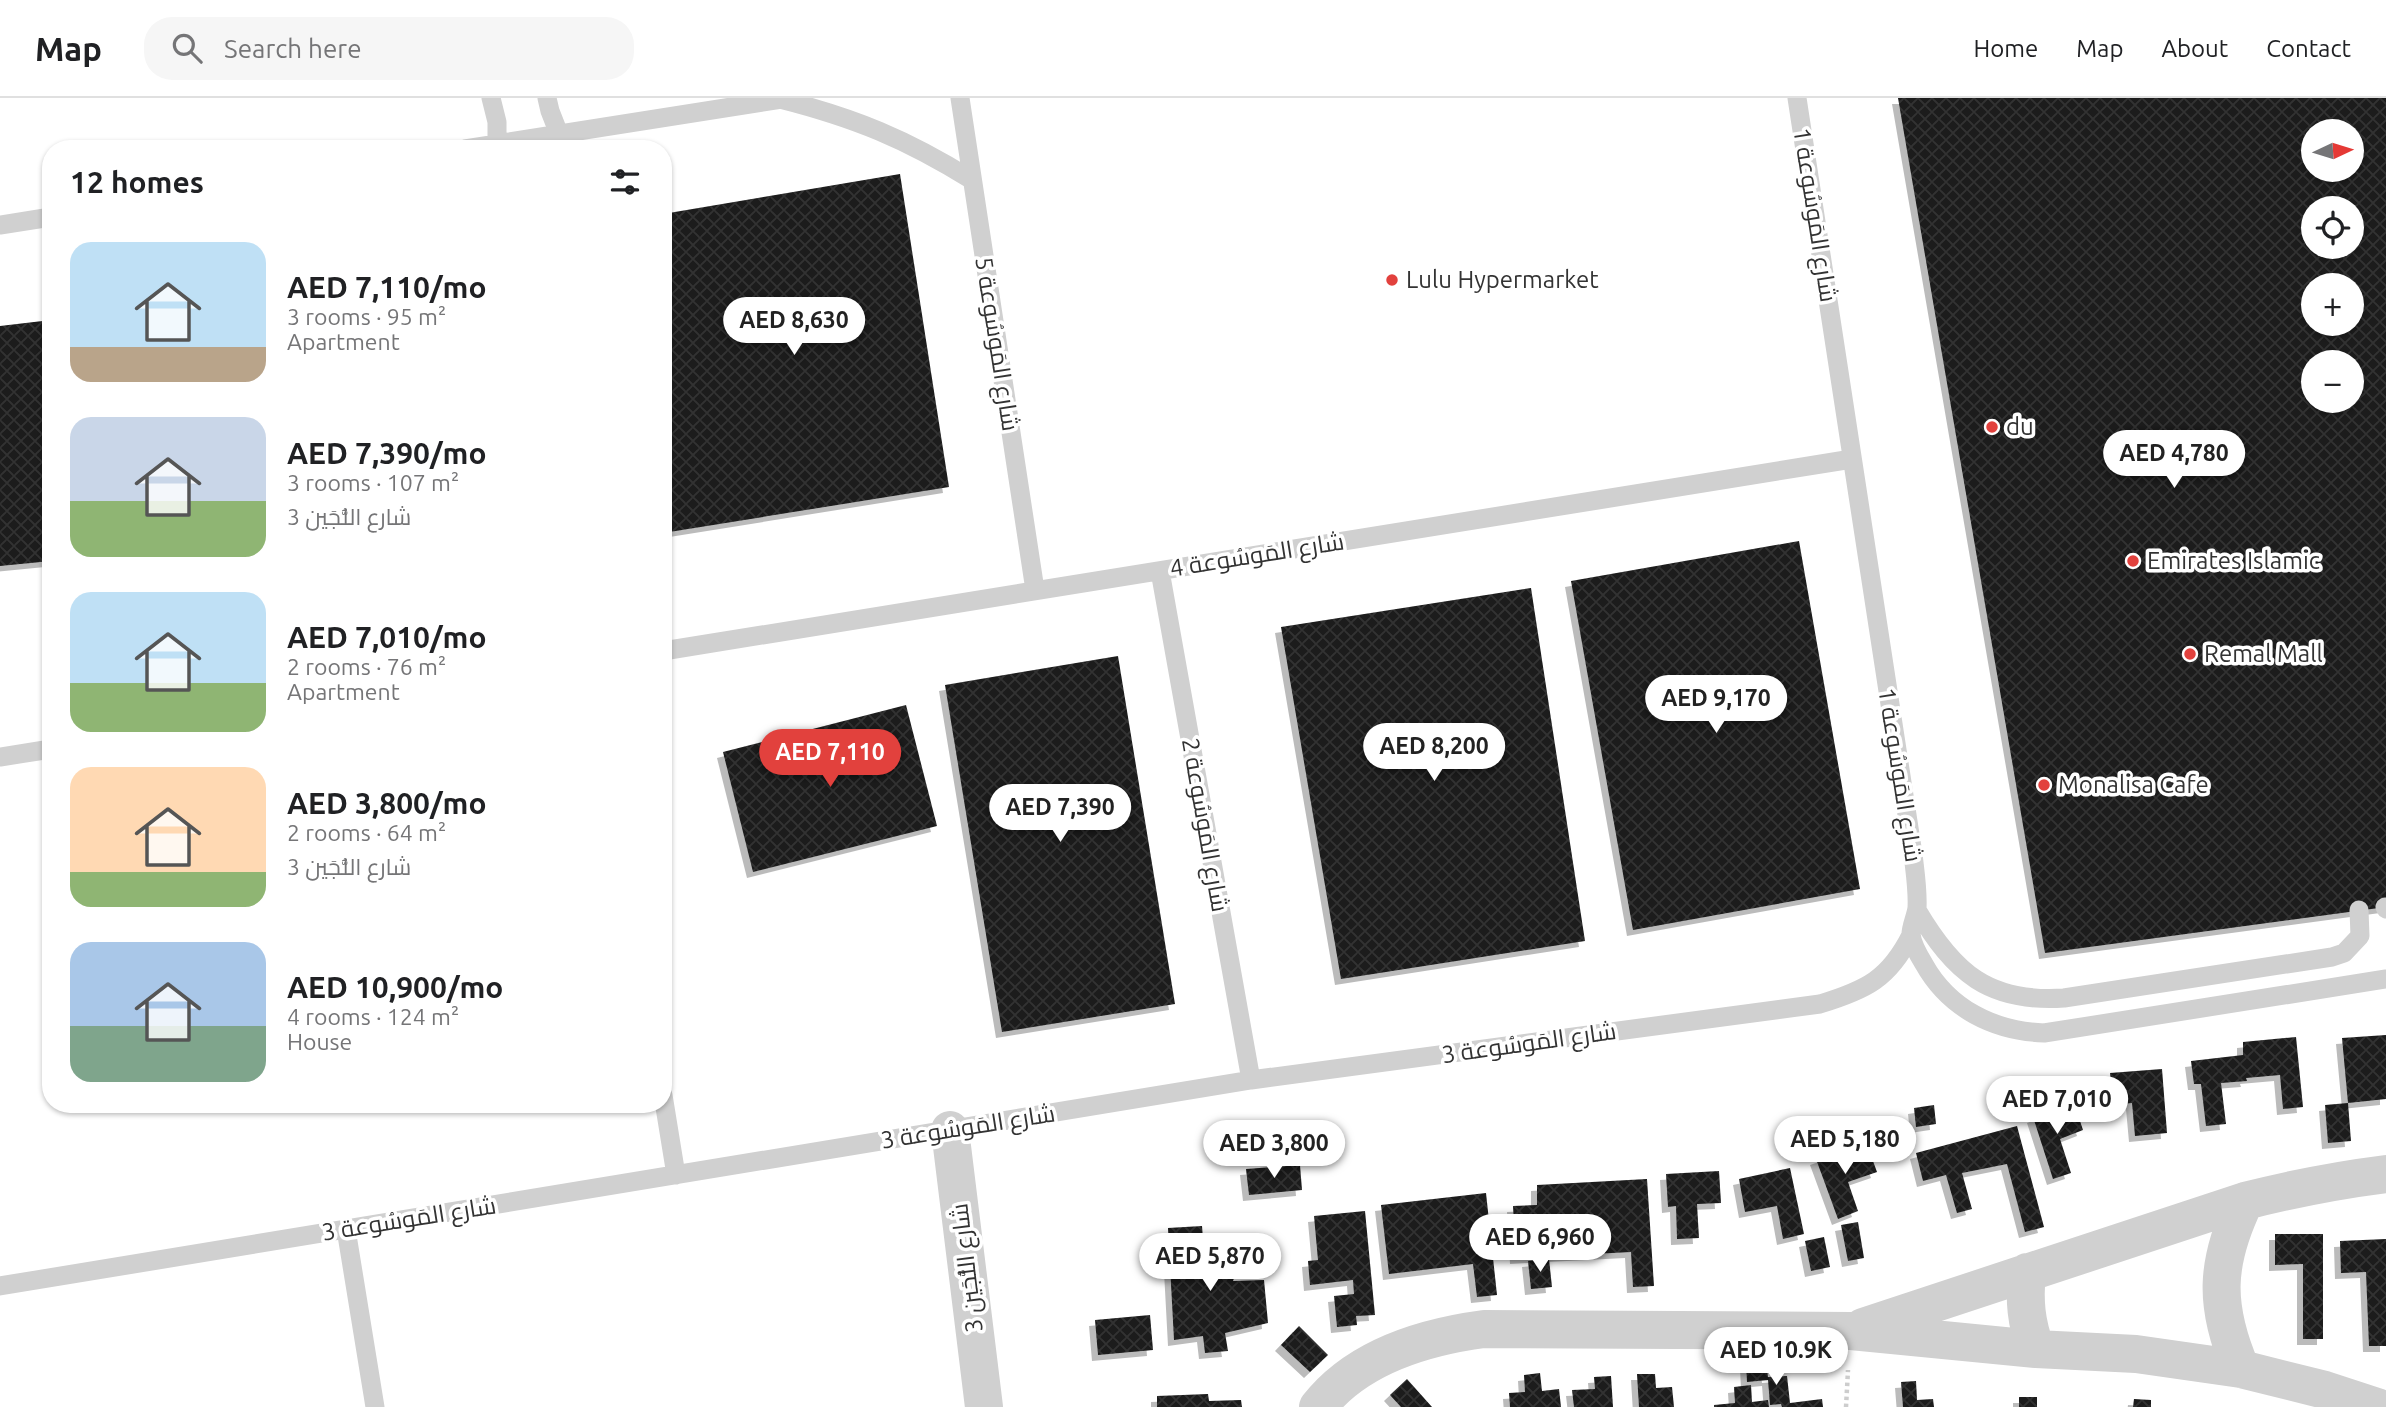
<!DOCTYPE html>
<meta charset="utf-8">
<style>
:root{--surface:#fff;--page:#f6f6f6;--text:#202124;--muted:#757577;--line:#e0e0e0;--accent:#e2413d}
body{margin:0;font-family:Ubuntu,Cairo,sans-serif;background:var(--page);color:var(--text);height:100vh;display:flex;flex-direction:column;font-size:26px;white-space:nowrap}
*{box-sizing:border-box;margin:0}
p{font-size:23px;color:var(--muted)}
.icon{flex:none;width:38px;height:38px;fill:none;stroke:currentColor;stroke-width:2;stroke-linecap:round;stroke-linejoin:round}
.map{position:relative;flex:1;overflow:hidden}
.drawer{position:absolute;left:42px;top:42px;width:630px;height:973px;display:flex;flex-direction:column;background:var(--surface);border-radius:28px;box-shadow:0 2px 5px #0004}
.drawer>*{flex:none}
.needle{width:46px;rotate:86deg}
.tools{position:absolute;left:2301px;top:21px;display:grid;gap:14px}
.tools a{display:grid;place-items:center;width:63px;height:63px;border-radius:50%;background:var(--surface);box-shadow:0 2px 5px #0004;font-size:35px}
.price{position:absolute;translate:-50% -60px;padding:0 16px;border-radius:24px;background:#fff;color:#222;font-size:23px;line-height:46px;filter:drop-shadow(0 2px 4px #0008)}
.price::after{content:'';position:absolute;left:50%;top:42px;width:21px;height:16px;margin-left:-10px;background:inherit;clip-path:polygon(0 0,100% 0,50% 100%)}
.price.on{background:var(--accent);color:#fff}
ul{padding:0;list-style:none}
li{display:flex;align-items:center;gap:21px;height:175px;padding:0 28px}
li span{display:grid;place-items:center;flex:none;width:196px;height:140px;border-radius:21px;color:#555}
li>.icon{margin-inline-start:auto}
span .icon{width:84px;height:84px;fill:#fffc;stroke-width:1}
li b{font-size:30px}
h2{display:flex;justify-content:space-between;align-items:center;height:84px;padding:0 28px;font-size:30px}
header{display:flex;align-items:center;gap:42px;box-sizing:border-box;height:98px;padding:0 35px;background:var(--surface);border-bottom:2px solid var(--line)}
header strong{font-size:33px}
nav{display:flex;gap:38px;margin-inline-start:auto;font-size:24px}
.search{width:490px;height:63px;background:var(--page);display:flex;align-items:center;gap:18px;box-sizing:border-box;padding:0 24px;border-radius:28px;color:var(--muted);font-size:26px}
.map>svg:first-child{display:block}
</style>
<header>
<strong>Map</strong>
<div class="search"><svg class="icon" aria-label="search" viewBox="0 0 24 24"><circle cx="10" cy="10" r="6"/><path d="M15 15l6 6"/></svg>Search here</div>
<nav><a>Home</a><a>Map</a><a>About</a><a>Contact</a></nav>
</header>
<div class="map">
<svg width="2386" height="1309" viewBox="0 0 2386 1309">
<defs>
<pattern id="building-cross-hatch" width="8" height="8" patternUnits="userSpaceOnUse" patternTransform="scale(1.75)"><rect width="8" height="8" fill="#1a1a1a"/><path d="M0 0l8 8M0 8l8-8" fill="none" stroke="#333"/></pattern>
<filter id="shadow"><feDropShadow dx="-6" dy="6" stdDeviation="0" flood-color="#0004"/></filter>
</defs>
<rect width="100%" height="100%" fill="#fff"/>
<path fill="url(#building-cross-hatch)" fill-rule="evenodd" filter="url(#shadow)" d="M1898,0H2386V809L2045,855ZM2314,33H2352V72H2314ZM2314,110H2352V149H2314ZM2314,187H2352V226H2314ZM2314,264H2352V303H2314Z
M900,76L949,389L663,435V116Z
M51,222V463L0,468V228Z
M1799,443L1860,791L1633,832L1571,483Z
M1531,490L1585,843L1341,881L1281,529Z
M1118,558L1175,906L1002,934L945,587Z
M906,607L937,728L753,774L723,654Z
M2386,937V1001L2348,1005L2351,1043L2328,1045L2325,1007L2348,1005L2342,940Z
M2296,939L2303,1009L2283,1011L2280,977L2246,980L2247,983L2221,985L2226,1026L2206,1028L2201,986H2194L2191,963L2243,957V944Z
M2162,971L2167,1035L2135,1038L2132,1005L2113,1007L2110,975Z
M2031,996L2032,1012L2017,1013L2015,998Z
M2074,1005L2083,1032L2060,1041L2071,1075L2053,1081L2033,1019Z
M1934,1007L1936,1026L1916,1029L1914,1010Z
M2017,1028L2044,1129L2025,1134L2007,1066L1962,1075L1972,1111L1957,1115L1946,1077L1923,1083L1916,1055Z
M1866,1044L1877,1074L1848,1084L1858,1113L1838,1121L1816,1061Z
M1300,1067L1302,1092L1249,1097L1246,1071Z
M1790,1070L1804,1136L1783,1141L1777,1108L1745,1114L1739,1081Z
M1719,1073L1721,1105L1697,1106L1699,1140L1677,1141L1676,1108L1668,1109L1666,1076Z
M1647,1081L1654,1188L1633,1189L1631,1154L1516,1160L1513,1108L1537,1107V1087Z
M1486,1095L1497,1197L1477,1199L1473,1166L1389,1176L1381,1107Z
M1365,1113L1375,1217L1356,1218L1357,1227L1337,1229L1334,1198L1354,1196L1353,1182L1310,1187L1308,1163L1318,1162L1314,1118Z
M1858,1124L1864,1160L1848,1163L1841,1127Z
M1202,1128L1205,1164L1221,1159L1236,1175L1233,1183L1264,1182L1268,1225L1225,1235L1228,1253L1205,1255L1203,1238L1174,1242L1168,1130Z
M2275,1136H2323V1241H2303V1166L2275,1167Z
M1824,1139L1830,1169L1811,1173L1805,1143Z
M2386,1141V1248H2369L2366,1174L2341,1175L2340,1143Z
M1549,1161L1552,1189L1531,1191L1528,1163Z
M1150,1217L1153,1252L1098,1257L1095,1222Z
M1299,1228L1328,1257L1310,1274L1281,1247Z
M1766,1263L1768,1279L1787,1278L1790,1305L1822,1301L1823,1309H1782L1781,1306L1770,1307L1768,1282L1747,1284L1746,1265Z
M1540,1275L1542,1293L1559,1291L1561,1309H1510L1509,1295L1525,1294L1524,1277Z
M1637,1276H1655L1656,1290L1672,1289L1674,1309H1639Z
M1611,1278L1613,1309H1574L1572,1292L1595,1291L1594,1279Z
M1407,1281L1432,1309H1401L1390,1297Z
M1916,1283L1917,1302L1933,1301L1934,1309H1903L1901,1284Z
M1751,1287L1752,1304L1768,1302L1769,1309H1714V1307L1735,1305L1734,1289Z
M1208,1296L1209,1303L1241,1302L1242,1309H1157V1298Z
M2019,1299H2037V1309H2019Z
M2134,1301L2151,1302V1309H2133Z"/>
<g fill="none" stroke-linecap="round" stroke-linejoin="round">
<path stroke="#cdcdcd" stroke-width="4.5" stroke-dasharray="3.5 3.5" stroke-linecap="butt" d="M1846,1309L1848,1272"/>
<path stroke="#d0d0d0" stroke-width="19" d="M491,0L497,24V45
M547,0L550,13L559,36
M960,0L1035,492
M1797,0L1913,756C1915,774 1918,792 1917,810C1916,818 1911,828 1911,836C1912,846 1919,858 1924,866C1949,911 1994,933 2044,935L2386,881
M780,1C855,20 906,41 972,82
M465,51L788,0
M0,127L51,119
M1160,473L1251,982
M663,553L1852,361
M0,659L51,651
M2385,809L2386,811
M1917,812C1954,875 1989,905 2064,900L2332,859L2344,855L2360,838L2359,812
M663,997L676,1077
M346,1131L375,1309
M0,1188L1251,982L1820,906C1866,892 1889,881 1911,837"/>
<path stroke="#d0d0d0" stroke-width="38" d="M950,1032L984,1309
M2027,1174C2024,1202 2026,1225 2036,1251
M1863,1229L2245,1103C2292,1091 2338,1082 2386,1076
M2241,1271C2214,1208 2215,1165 2245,1103
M1318,1309C1357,1259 1424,1239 1484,1231L1851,1233L2036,1251L2136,1256L2241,1271L2325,1292L2377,1309"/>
</g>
<g fill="#e2413d" stroke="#fff" stroke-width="2.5">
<circle cx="1392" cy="182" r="7"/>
<circle cx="1992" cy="329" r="7"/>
<circle cx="2133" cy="463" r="7"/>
<circle cx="2190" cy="556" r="7"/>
<circle cx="2044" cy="687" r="7"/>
</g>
<g text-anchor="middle" stroke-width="7" stroke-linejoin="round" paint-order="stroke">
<g font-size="24" fill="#333" stroke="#fff">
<text transform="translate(1815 117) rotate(81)" y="8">شارع المَوسُوعة 1</text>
<text transform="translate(997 246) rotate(81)" y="8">شارع المَوسُوعة 5</text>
<text transform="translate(1257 457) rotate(-9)" y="8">شارع المَوسُوعة 4</text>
<text transform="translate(1900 677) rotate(81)" y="8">شارع المَوسُوعة 1</text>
<text transform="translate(1205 727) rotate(80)" y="8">شارع المَوسُوعة 2</text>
<text transform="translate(1529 945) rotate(-8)" y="8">شارع المَوسُوعة 3</text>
<text transform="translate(968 1029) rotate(-9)" y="8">شارع المَوسُوعة 3</text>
<text transform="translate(409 1121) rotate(-9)" y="8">شارع المَوسُوعة 3</text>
<text transform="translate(967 1170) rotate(-97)" y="8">شارع اللُّجَين 3</text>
</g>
<g font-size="24" fill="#333" stroke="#fff" text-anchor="start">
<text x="1406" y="190">Lulu Hypermarket</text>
<text x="2006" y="337">du</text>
<text x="2147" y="471">Emirates Islamic</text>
<text x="2204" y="564">Remal Mall</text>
<text x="2058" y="695">Monalisa Cafe</text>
</g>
</g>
</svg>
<div class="tools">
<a><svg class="needle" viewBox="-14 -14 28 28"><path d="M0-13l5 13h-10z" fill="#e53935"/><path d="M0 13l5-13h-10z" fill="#757577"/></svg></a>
<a><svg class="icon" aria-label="locate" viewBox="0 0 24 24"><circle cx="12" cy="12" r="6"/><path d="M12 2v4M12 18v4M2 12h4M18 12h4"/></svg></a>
<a>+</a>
<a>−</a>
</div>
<b class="price" style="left:794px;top:259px">AED 8,630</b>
<b class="price" style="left:2174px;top:392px">AED 4,780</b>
<b class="price" style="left:1716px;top:637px">AED 9,170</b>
<b class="price" style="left:1434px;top:685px">AED 8,200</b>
<b class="price on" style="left:830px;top:691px">AED 7,110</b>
<b class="price" style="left:1060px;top:746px">AED 7,390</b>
<b class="price" style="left:2057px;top:1038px">AED 7,010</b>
<b class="price" style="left:1845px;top:1078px">AED 5,180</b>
<b class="price" style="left:1274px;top:1082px">AED 3,800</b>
<b class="price" style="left:1540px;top:1176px">AED 6,960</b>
<b class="price" style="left:1210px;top:1195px">AED 5,870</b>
<b class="price" style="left:1776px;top:1289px">AED 10.9K</b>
<section class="drawer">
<h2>12 homes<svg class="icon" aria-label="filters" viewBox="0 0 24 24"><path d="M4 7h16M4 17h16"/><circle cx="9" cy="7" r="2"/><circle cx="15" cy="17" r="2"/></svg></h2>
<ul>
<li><span style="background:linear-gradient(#bfe0f5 75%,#b9a48a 0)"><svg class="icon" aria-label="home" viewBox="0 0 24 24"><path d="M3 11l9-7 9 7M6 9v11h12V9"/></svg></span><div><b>AED 7,110/mo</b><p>3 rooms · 95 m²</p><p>Apartment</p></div></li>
<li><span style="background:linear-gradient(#c9d6e8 60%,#8fb573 0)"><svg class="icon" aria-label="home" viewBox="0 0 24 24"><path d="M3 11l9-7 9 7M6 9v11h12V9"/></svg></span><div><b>AED 7,390/mo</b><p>3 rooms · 107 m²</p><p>شارع اللُّجَين 3</p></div></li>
<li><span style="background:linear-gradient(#bfe0f5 65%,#8fb573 0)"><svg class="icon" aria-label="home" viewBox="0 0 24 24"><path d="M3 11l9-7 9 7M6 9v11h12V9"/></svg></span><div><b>AED 7,010/mo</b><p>2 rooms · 76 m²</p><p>Apartment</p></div></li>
<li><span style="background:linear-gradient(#ffd9b3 75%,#8fb573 0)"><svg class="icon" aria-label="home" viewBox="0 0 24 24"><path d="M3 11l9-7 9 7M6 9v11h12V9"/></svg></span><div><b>AED 3,800/mo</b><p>2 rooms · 64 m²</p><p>شارع اللُّجَين 3</p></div></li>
<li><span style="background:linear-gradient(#a9c7e8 60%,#7fa58c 0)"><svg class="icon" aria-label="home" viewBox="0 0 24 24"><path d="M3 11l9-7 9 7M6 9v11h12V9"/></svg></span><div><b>AED 10,900/mo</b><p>4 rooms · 124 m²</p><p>House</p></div></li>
</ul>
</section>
</div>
